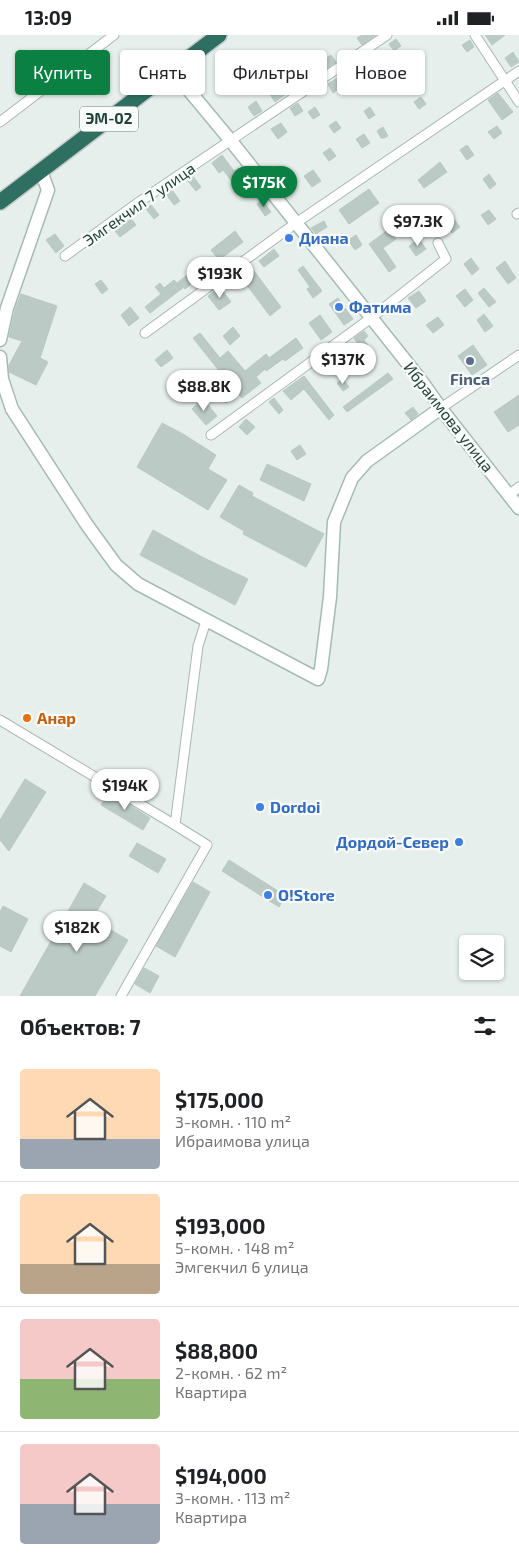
<!DOCTYPE html>
<html lang="ru">
<meta charset="utf-8">
<style>
:root{--surface:#fff;--page:#f6f6f6;--text:#202124;--muted:#757577;--line:#e0e0e0;--accent:#0b8043}
body{margin:0;font-family:"Exo 2",sans-serif;background:var(--page);color:var(--text);height:100vh;display:flex;flex-direction:column;font-size:19px;white-space:nowrap}
*{box-sizing:border-box;margin:0}
p{font-size:16px;color:var(--muted)}
.icon{flex:none;width:28px;height:28px;fill:none;stroke:currentColor;stroke-width:2;stroke-linecap:round;stroke-linejoin:round}
.map{position:relative;height:961px;overflow:hidden}
.side{display:flex;flex-direction:column;background:var(--surface);flex:1}
.side>*{flex:none}
.hud{position:absolute;left:15px;top:15px;width:490px;height:45px;display:flex;gap:10px}
.controls{position:absolute;left:459px;top:900px;display:grid;gap:10px}
.controls a{display:grid;place-items:center;width:45px;height:45px;border-radius:5px;background:var(--surface);box-shadow:0 1px 4px #0004;font-size:25px}
.price{position:absolute;translate:-50% -42px;padding:0 11px;border-radius:18px;background:#fff;color:#222;font-size:16px;line-height:32px;filter:drop-shadow(0 1px 2px #0008)}
.price::after{content:'';position:absolute;left:50%;top:30px;width:15px;height:11px;margin-left:-8px;background:inherit;clip-path:polygon(0 0,100% 0,50% 100%)}
.price.selected{background:var(--accent);color:#fff}
ul{padding:0;list-style:none}
li{display:flex;align-items:center;gap:15px;height:125px;padding:0 20px}
li+li{border-top:1px solid var(--line)}
li span{display:grid;place-items:center;flex:none;width:140px;height:100px;border-radius:5px;color:#555}
li>.icon{margin-inline-start:auto}
span .icon{width:60px;height:60px;fill:#fffc;stroke-width:1}
li b{font-size:21px}
h2{display:flex;justify-content:space-between;align-items:center;height:60px;padding:0 20px;font-size:21px}
.tag{padding:0 18px;border-radius:5px;background:var(--surface);box-shadow:0 1px 4px #0004;font-size:18px;line-height:45px}
.tag.selected{background:var(--accent);color:#fff}
.status{display:flex;justify-content:space-between;align-items:center;height:35px;padding:0 25px;background:var(--surface);direction:ltr}
.status svg{height:14px;fill:currentColor}
.map>svg:first-child{display:block}
</style>
<div class="status"><b>13:09</b><svg viewBox="0 0 49 12"><path d="M0 12V9h3v3zM5 12V6h3v6zM10 12V3h3v9zM15 12V0h3v12zM26 1h20v11H26zM47 4h2v5h-2z"/></svg></div>
<div class="map">
<svg width="519" height="961" viewBox="0 0 519 961">
<rect width="100%" height="100%" fill="#e6efeb"/>
<path fill="#bbcac4" stroke="#b8c9c2" d="M362,0H376L362,10L357,3Z
M485,0H505L492,10Z
M396,4L401,11L394,16L389,9Z
M470,5L474,12L467,17L462,10Z
M377,17L383,25L376,30L370,21Z
M513,17L519,27L511,32L505,23Z
M331,20L336,27L304,48L303,46L275,67L269,58Z
M343,39L348,47L333,58L328,49Z
M498,58L513,77L502,85L488,65Z
M421,62L426,69L419,74L414,67Z
M256,66L262,76L254,81L248,72Z
M298,68L303,76L295,81L290,73Z
M315,72L320,80L313,84L308,77Z
M370,72L375,80L369,84L364,76Z
M336,86L341,93L334,98L329,91Z
M281,88L287,97L278,104L271,94Z
M497,91L502,98L494,104L488,97Z
M383,92L388,101L384,103H381L377,96Z
M364,99L370,108L362,113L356,104Z
M467,110L474,120L467,125L460,115Z
M330,113L336,121L329,126L323,118Z
M222,120L234,136L239,133L250,148L240,156L223,135L219,138L212,128Z
M440,127L447,137L424,153L418,145Z
M313,135L321,146L312,152L304,141Z
M489,139L496,149L490,154L483,144Z
M192,140L201,152L196,156L187,145Z
M369,154L379,168L349,189L339,175Z
M172,155L180,166L174,170L166,159Z
M262,165L271,177L265,181L257,169Z
M151,170L159,180L154,184L146,174Z
M489,175L496,184L488,190L481,180Z
M452,182L460,192L452,198L445,187Z
M131,184L136,190L120,202L115,196Z
M324,186L327,192L316,199L311,193Z
M389,194L396,204L383,213L396,232L389,237L369,209Z
M235,196L243,207L219,225L211,215Z
M55,199L64,211L56,218L46,205Z
M356,200L362,210L355,215L348,205Z
M419,204L426,214L416,221L409,211Z
M274,214L279,221L264,232L259,226Z
M471,223L479,234L472,240L464,229Z
M505,226L516,243L508,249L496,233Z
M201,229L205,234L192,242L195,246L185,254L184,252L150,278L145,272L161,259L155,252L160,248L164,253L174,245L177,248Z
M303,231L322,256L313,263L307,254L310,252L298,235Z
M254,236L281,272L270,281L243,245Z
M101,245L108,254L102,259L95,249Z
M220,252L231,267L219,275L208,261Z
M484,253L496,267L489,272L478,258Z
M465,254L473,265L465,272L456,261Z
M419,256L426,266L416,273L408,263Z
M21,259L57,271L40,323L48,327L36,350L9,337V330L22,306L9,302L15,275Z
M338,263L353,284L344,290L329,269Z
M130,272L139,283L129,291L121,280Z
M484,279L493,291L485,297L477,285Z
M320,280L332,297L321,305L309,288Z
M438,282L444,290L433,298L426,290Z
M233,292L240,301L230,310L223,301Z
M364,296L368,301L364,305L374,319L365,326L359,318L362,315L354,303Z
M200,298L220,323L228,316L245,336L266,319L269,323L296,303L303,313L285,326L283,324L266,336L265,334L256,342L261,348L242,363L238,359L226,368L216,355L228,347L193,303Z
M473,310L487,330L472,340L458,321Z
M167,315L173,323L161,332L155,325Z
M388,338L393,344L347,377L343,372Z
M304,341L334,380L329,385L304,354L291,365L283,356Z
M343,344L349,352L343,356L337,348Z
M519,360V390L508,397L494,377Z
M274,363L283,375L279,379L269,367Z
M203,364L217,381L206,390L192,374Z
M413,372L418,379L411,385L405,378Z
M246,384L255,392L247,400L239,392Z
M162,388L183,399L216,420L208,434L227,445L208,475L137,432Z
M300,410L306,419L297,425L291,416Z
M267,429L311,449L304,466L260,445Z
M239,450L253,458L252,461L324,499L306,532L243,499L244,496L220,482Z
M153,495L204,523L248,544L235,570L140,520Z
M25,744L46,757L9,816L0,805V785Z
M109,757L150,783L143,795L101,770Z
M137,808L166,824L158,838L129,821Z
M229,825L286,861L279,872L222,836Z
M193,847L210,857L175,922L156,911Z
M84,848L106,861L92,884L128,905L95,961H20Z
M3,871L28,884L11,917L0,911V877Z
M144,933L159,941L150,958L135,949Z"/>
<g fill="none" stroke-linecap="round" stroke-linejoin="round">
<g stroke="#a8b8b2" stroke-width="11">
<path id="street" d="M475,0L519,67
M0,87L114,0
M517,179L519,178
M65,221L139,167L387,0
M145,298L296,188L519,36
M441,373L519,320
M211,400L371,283L446,224L438,208
M509,460L519,452
M0,685L175,790
M121,961L207,810L175,790L198,611L206,586"/>
</g>
<g stroke="#a4bbb3" stroke-width="15">
<path id="secondary" d="M172,35L231,106L420,344L442,375L519,473
M0,305L7,273L48,155L41,136
M0,322L2,344L12,374L87,490L116,530L138,549L318,644L321,634L330,562L334,487L352,443L367,426L441,373"/>
</g>
<g stroke="#c2cac8" stroke-width="18">
<path id="highway" d="M0,167L219,0"/>
</g>
<use href="#street" stroke="#fff" stroke-width="9"/>
<use href="#secondary" stroke="#fff" stroke-width="12"/>
<use href="#highway" stroke="#2f6f62" stroke-width="15"/>
</g>
<g fill="#3f7fe0" stroke="#f7fbf9" stroke-width="2">
<circle cx="289" cy="203" r="5"/>
<circle cx="339" cy="272" r="5"/>
<circle cx="260" cy="772" r="5"/>
<circle cx="459" cy="807" r="5"/>
<circle cx="268" cy="860" r="5"/>
</g>
<circle fill="#5c6f8a" stroke="#f7fbf9" stroke-width="2" cx="470" cy="326" r="5"/>
<circle fill="#e8710a" stroke="#f7fbf9" stroke-width="2" cx="27" cy="683" r="5"/>
<g text-anchor="middle" stroke-width="4.5" stroke-linejoin="round" paint-order="stroke">
<rect fill="#f7fbf9" stroke="#637a73" stroke-width="1" x="80" y="71.5" width="58" height="25" rx="4"/>
<g font-size="15" font-weight="bold" fill="#24423a">
<text x="109" y="89">ЭМ-02</text>
</g>
<g font-size="16" fill="#24423a" stroke="#f7fbf9">
<text transform="translate(139 169) rotate(-35)" y="6">Эмгекчил 7 улица</text>
<text transform="translate(449 382) rotate(52)" y="6">Ибраимова улица</text>
</g>
<g font-size="16" font-weight="bold" fill="#366cbe" stroke="#f7fbf9" text-anchor="start">
<text x="299" y="209">Диана</text>
<text x="349" y="278">Фатима</text>
<text x="270" y="778">Dordoi</text>
<text x="449" y="813" text-anchor="end">Дордой-Север</text>
<text x="278" y="866">O!Store</text>
</g>
<g font-size="16" font-weight="bold" fill="#4e5e75" stroke="#f7fbf9">
<text x="470" y="350">Finca</text>
</g>
<g font-size="16" font-weight="bold" fill="#c56008" stroke="#f7fbf9" text-anchor="start">
<text x="37" y="689">Анар</text>
</g>
</g>
</svg>
<div class="controls">
<a><svg class="icon" aria-label="layers" viewBox="0 0 24 24"><path d="M12 4l9 5-9 5-9-5zM3 14l9 5 9-5"/></svg></a>
</div>
<b class="price selected" style="left:264px;top:173px">$175K</b>
<b class="price" style="left:418px;top:212px">$97.3K</b>
<b class="price" style="left:220px;top:264px">$193K</b>
<b class="price" style="left:343px;top:350px">$137K</b>
<b class="price" style="left:204px;top:377px">$88.8K</b>
<b class="price" style="left:125px;top:776px">$194K</b>
<b class="price" style="left:77px;top:918px">$182K</b>
<div class="hud">
<a class="tag selected">Купить</a>
<a class="tag">Снять</a>
<a class="tag">Фильтры</a>
<a class="tag">Новое</a>
</div>
</div>
<section class="side">
<h2>Объектов: 7<svg class="icon" aria-label="filters" viewBox="0 0 24 24"><path d="M4 7h16M4 17h16"/><circle cx="9" cy="7" r="2"/><circle cx="15" cy="17" r="2"/></svg></h2>
<ul>
<li><span style="background:linear-gradient(#ffd9b3 70%,#9aa5b1 0)"><svg class="icon" aria-label="home" viewBox="0 0 24 24"><path d="M3 11l9-7 9 7M6 9v11h12V9"/></svg></span><div><b>$175,000</b><p>3-комн. · 110 m²</p><p>Ибраимова улица</p></div></li>
<li><span style="background:linear-gradient(#ffd9b3 70%,#b9a48a 0)"><svg class="icon" aria-label="home" viewBox="0 0 24 24"><path d="M3 11l9-7 9 7M6 9v11h12V9"/></svg></span><div><b>$193,000</b><p>5-комн. · 148 m²</p><p>Эмгекчил 6 улица</p></div></li>
<li><span style="background:linear-gradient(#f6c9c9 60%,#8fb573 0)"><svg class="icon" aria-label="home" viewBox="0 0 24 24"><path d="M3 11l9-7 9 7M6 9v11h12V9"/></svg></span><div><b>$88,800</b><p>2-комн. · 62 m²</p><p>Квартира</p></div></li>
<li><span style="background:linear-gradient(#f6c9c9 60%,#9aa5b1 0)"><svg class="icon" aria-label="home" viewBox="0 0 24 24"><path d="M3 11l9-7 9 7M6 9v11h12V9"/></svg></span><div><b>$194,000</b><p>3-комн. · 113 m²</p><p>Квартира</p></div></li>
</ul>
</section>
